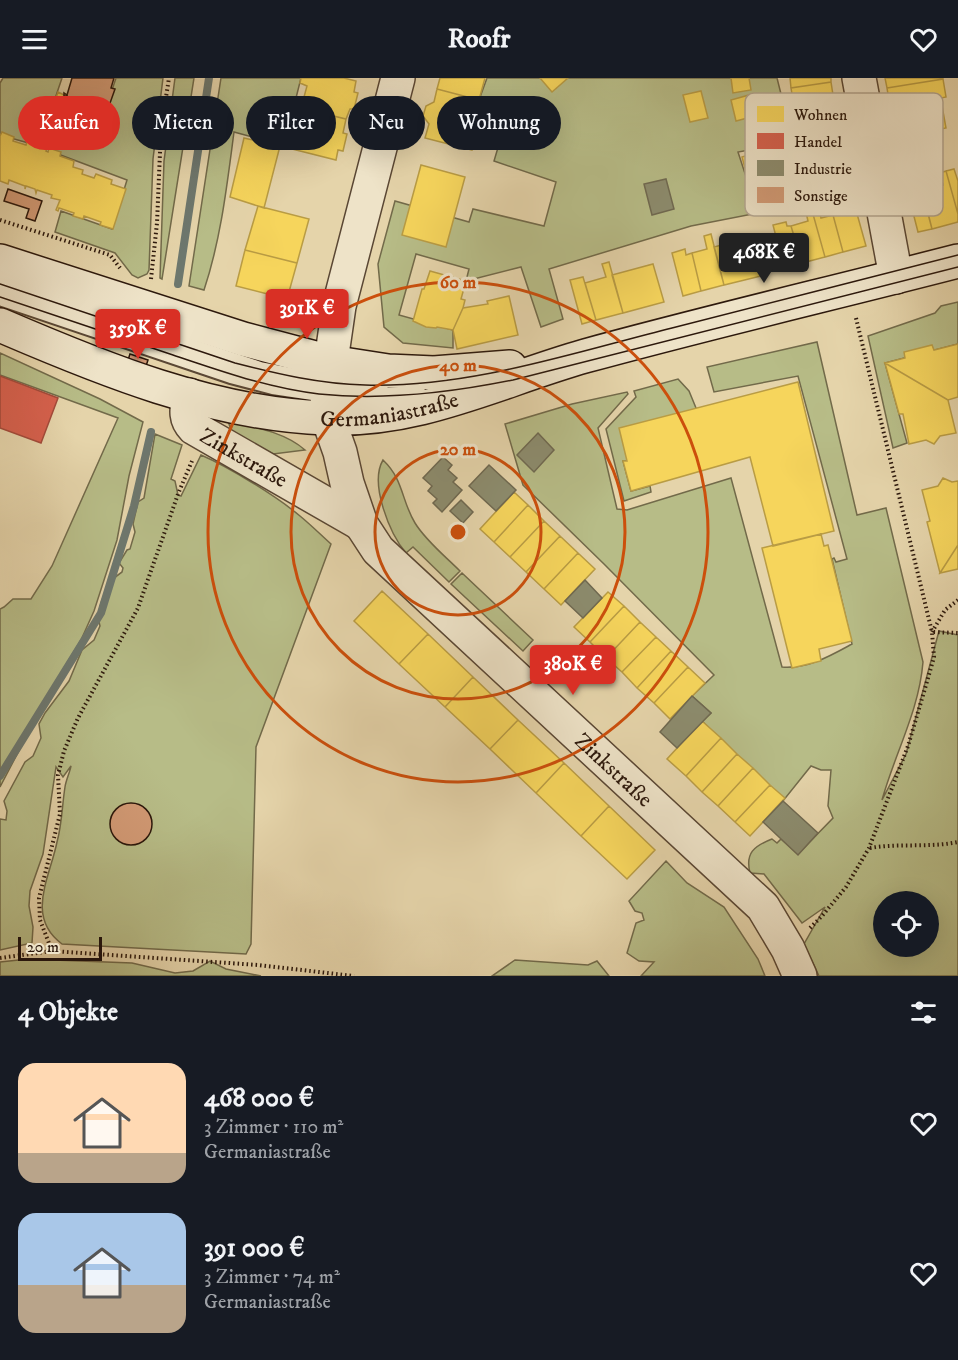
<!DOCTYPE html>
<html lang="de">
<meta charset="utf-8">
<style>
:root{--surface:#171b24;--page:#20242c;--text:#f1f3f6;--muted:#9ea1a6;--accent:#d93025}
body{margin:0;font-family:"IM FELL DW Pica",serif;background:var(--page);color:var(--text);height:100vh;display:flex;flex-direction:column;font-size:22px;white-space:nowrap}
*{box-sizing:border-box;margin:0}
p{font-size:20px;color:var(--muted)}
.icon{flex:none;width:33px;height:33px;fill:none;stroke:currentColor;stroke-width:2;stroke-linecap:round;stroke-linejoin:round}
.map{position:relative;height:898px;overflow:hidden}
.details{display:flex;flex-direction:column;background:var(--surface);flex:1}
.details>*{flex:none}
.hud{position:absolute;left:18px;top:18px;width:600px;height:54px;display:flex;gap:12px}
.tools{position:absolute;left:873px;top:813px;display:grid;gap:12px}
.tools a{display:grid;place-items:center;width:66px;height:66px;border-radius:50%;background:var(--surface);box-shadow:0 6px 24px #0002;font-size:30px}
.scale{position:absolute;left:18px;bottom:15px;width:84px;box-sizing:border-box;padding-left:6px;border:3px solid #2c180c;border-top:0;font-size:16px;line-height:21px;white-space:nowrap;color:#2c180c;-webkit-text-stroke:4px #eee3c8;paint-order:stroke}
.price{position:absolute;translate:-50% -51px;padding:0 14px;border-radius:6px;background:var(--accent);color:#fff;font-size:20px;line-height:39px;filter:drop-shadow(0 2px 3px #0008)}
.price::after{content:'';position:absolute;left:50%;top:36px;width:18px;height:14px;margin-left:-9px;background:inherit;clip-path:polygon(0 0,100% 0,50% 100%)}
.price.on{background:#222;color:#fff}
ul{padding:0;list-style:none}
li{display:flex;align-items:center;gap:18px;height:150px;padding:0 18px}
li span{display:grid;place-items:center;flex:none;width:168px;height:120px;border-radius:18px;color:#555}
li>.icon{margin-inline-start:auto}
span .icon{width:72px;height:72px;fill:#fffc;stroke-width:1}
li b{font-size:26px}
h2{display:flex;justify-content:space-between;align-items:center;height:72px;padding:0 18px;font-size:26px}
.tag{padding:0 21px;border-radius:27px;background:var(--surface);box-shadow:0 6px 24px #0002;font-size:21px;line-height:54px}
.tag.on{background:var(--accent);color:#fff}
header{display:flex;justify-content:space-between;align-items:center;height:78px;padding:0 18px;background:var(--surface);font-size:27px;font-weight:700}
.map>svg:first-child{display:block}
</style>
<header><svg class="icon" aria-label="menu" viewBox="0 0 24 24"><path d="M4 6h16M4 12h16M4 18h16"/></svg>Roofr<svg class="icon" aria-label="heart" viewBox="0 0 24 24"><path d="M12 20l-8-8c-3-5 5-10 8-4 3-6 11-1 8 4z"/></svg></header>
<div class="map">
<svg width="958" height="898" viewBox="0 0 958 898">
<rect width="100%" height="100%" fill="#e5d4aa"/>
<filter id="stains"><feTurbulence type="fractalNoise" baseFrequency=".00333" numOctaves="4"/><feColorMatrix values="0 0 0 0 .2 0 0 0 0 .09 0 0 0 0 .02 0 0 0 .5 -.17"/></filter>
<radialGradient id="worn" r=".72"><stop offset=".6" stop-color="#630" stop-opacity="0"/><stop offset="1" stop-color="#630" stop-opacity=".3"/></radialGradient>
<path fill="#b7bc87" stroke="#726a4a" stroke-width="1.5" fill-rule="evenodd" d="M3,0H62L39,68L0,57V5Z
M116,0H163L153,81L149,192L147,196L138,200L132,197L115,175L55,154L61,133L112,151L127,102L50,73L63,31L101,45Z
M175,0H194L162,201L160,200L164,83Z
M221,0H301L290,44L257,36L253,50L274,55L271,64L234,54C227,107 221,161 204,212L189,208Z
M487,0H777L793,64L738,74L751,114L857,101L859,115L691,148L549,191L563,241L541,249L521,189L466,203L469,191L416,176L399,237L453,252V270L403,265L384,249L378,186L395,123L469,144L473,131L544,148L556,104L494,83L510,29L479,22Z
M958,224V266L885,285L907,365L893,370L868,258L935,235L941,228Z
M817,264L857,437L886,430L923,584C919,633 895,675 882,722L906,676L939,553L958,557V898H819L804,866L825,829L802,845L764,796L750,795C745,775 754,768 772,761L777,765L781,761L798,776L833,740L828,728L831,692H821L811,688L783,723L702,643L711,635L692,618L714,597L604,486L523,407L505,346L572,326L627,314L628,316L598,350L617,431L627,432L731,400L782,589C808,591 830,578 852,566L832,481L834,480L836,484L847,481L798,298L714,314L707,289ZM884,824H928V868H884Z
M0,275L100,321L143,344L129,398L117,462L94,533L81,562L50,613L0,709V531L4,529L13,521H31L52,488L118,340L0,297Z
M678,301L689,313L696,330L627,383H623L631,413L650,408L651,414L624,423L606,351L636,319L634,313Z
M228,343C254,349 285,354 305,372L273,376L232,355Z
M155,356L182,367L171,401L175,403L178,417L181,418L201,377C229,389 276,418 300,438C311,447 321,457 331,466L256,669L251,866L246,876L62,866C25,839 50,799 57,764C62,746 62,728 65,709C66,702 70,694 71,688L63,699L56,689L43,776L30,813L29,828L33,849L32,865L0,872V741L6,742L7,733L4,723L25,684L33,678L41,660L39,646L45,635L69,603L82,572L94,562L100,548C95,531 107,503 122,494L123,490L119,485L127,472L130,471L135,454L133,446L138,424L144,420Z
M383,382C404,402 401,422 415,445C426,463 445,478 460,493L449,504L413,469L406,475C390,456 369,406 383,382Z
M462,495L533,562L523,573L451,506Z
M666,783L687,805L724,829L758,881L765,898H641L654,884L639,883L627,875L636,845L644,842L642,835L635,833L629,823Z
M28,881L132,885L175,895L193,893L210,883L226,891L261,898H0V884Z
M515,882L588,887L597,883L609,898H492Z"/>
<path fill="#f6d55c" stroke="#b99c44" stroke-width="1.5" d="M301,0H344L356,3L354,14L358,15L354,31H350L346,41L301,30L307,8L300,5Z
M440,0H485L479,22L437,11Z
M540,0H568L552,14Z
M731,0H749L751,12L733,15Z
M790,0H831V4L791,10Z
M885,0H943V1L887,10Z
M943,1L946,19L941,20L942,28L891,35L887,10Z
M831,4L842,75L803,82L791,10Z
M437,11L479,22L469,58L475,59L472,72L425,60L429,46L423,38L426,28L434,24Z
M701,13L708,40L690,44L683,17Z
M58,14L64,17L46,73L48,74L49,70L61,74L60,78L74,83L73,89L83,92L82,96L94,100L96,96L112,102L111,106L126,111L113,151L100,147L101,144L84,138L83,141L73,138L74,135L59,130L58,133L56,132L60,122L51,120L52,117L37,112L36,115L35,111L26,108L25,111V108L9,102L8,106L0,103V58L2,54L14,59L13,63L26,67L27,63L40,67L39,71Z
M749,17L755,38L736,43L731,22Z
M294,28L346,41L343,55L347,56L343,73L338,72L336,82L272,66L276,49L290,52Z
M942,28L946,50L894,60L891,35Z
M244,60L280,68L264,130L230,119Z
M762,73L768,92L747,98L742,79Z
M421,87L465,99L446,169L402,157Z
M954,91L958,103V136L946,93Z
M946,93L958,136V144L932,151L922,113L943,107L940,95Z
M921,107L932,151L918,154L907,111Z
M854,125L866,168L843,174L833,137L842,134L841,128Z
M818,127L821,140L833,137L843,174L825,179L811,129Z
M258,128L309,141L297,185L245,172Z
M811,129L825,179L802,185L791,148L808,143L805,130Z
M786,144L787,148H791L802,185L784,190L773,147Z
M711,156L724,207L701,213L692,175L707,171L704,158Z
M755,158L765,197L724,207L714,169Z
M685,171L686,177L692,175L701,213L683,218L672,175Z
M245,172L297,185L287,221L236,208Z
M609,184L623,235L596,242L585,205L606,199L602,186Z
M653,186L664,224L623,235L612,197Z
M430,193L466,203L461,221L465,222L463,230L453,252L437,249L436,250L426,249L413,243L422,211H424Z
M583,199L596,242L582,246L570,202Z
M509,218L518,257L457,271L453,252L463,230L488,226L487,223Z
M958,266V319L948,322L885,285L905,280L904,274L932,267L934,272Z
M885,285L948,322L956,355L940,358L934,366L926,362L909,366L903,336H899Z
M798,304L834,453L773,468L750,379L631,413L623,383H627L619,350Z
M943,400L952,404L958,403V467L940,495L927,444L930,443L922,412L938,408Z
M514,414L528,427L494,464L480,451Z
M528,427L544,443L510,479L494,464Z
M544,443L560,458L526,494L510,479Z
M821,456L824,468L828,467L852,563L819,571L821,583L792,590L762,470Z
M560,458L578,475L544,511L526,494Z
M958,467V491L940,495Z
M578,475L595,491L561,527L544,511Z
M382,513L428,556L399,586L354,543Z
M608,514L624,528L590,564L574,549Z
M624,528L640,544L606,580L590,564Z
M640,544L656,559L622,594L606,580Z
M428,556L473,599L445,629L399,586Z
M656,559L671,573L637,610L622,594Z
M671,573L688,589L654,625L637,610Z
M688,589L705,605L670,641L654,625Z
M473,599L518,642L490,671L445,629Z
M518,642L564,685L536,715L490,671Z
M702,643L721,660L686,698L667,681Z
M721,660L737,676L702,714L686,698Z
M737,676L753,690L718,728L702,714Z
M564,685L609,728L581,758L536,715Z
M753,690L770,707L735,744L718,728Z
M770,707L785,720L750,758L735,744Z
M609,728L655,772L627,801L581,758Z"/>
<path fill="#d6604d" stroke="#a34a3a" stroke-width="1.5" d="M0,298L58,320L41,365L0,350Z"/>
<path fill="#8c8c6e" stroke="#6f6951" stroke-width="1.5" d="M666,101L674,131L652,137L644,106Z
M538,355L554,372L534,394L517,377Z
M443,379L452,387L448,392L457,400L453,404L462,412L442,434L433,425L437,421L428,413L432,408L423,400Z
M489,387L516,412L496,433L469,408Z
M461,422L473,434L463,445L450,433Z
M585,502L602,520L583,540L565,523Z
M692,618L711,635L677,670L660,654Z
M783,723L818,755L798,777L763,744Z"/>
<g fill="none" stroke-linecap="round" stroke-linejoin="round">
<path stroke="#6d776e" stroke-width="8" d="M178,206L209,0
M0,698L101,535L134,428L151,354"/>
</g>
<path fill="#d29a75" stroke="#2c180c" stroke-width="1.5" d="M72,0H114L111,10L115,11L109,28L105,26L100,41L63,29L67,18H64V15L67,17Z
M8,111L42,123L35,143L26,140L29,131L4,123Z
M130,276L148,282L146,288L128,282Z
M110 746a21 21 0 1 1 42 0a21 21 0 1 1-42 0Z"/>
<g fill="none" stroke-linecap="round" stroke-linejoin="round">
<g stroke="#5a4734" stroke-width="20">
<path id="lane" d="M0,206L260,292L311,302L380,307
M0,219L231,297L273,308L333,317L380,318L419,317"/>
</g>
<g stroke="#5a4734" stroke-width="36">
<g id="street">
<path id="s1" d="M398,0L339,228L327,311L328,340L340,374L347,405L361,446L378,472L763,829L788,871L800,898"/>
<path d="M859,0L896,199"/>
<path id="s2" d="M189,317C187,330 184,340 194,350L361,446"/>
</g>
</g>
<g stroke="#2c180c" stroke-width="36">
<g id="secondary">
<path d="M0,183L243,261L330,284L388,293L434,295L510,289"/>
<path id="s3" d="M0,247C102,291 212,336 325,340C420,344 497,303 585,278C709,244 834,215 958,183"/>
</g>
</g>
<path stroke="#2c180c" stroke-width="4" stroke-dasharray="1.5 3" stroke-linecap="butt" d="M0,142L110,177L120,190
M151,201L157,145L161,51L169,0
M856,240L932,554
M932,554L945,532L958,522
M870,770C899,765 929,770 958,764
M810,850L822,838L846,809L869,770L908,668L926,607L934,579L932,554L958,555
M52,873L40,842L39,820L60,736L58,697L64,673L78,640L138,530L178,416L192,383
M0,880L52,873L258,887L354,898"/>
<use href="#lane" stroke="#eee3c8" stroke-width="16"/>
<use href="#street" stroke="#eee3c8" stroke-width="33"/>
<use href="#secondary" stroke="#eee3c8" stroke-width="33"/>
<path stroke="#2c180c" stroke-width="1.5" d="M0,206L235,285C278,296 320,306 365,307C469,310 572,275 672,250C767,226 863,201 958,177
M0,219C58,238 115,258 173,277C221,293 268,310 319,316C384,323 449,315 513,302L958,189"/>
</g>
<g fill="none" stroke="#cc4f0c" stroke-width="3">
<circle cx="458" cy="454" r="83"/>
<circle cx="458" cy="454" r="167"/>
<circle cx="458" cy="454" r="250"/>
</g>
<g text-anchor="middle" stroke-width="6" stroke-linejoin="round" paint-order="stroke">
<g font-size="22" fill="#2c180c" stroke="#eee3c8">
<text dy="8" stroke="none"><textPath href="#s3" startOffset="405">Germaniastraße</textPath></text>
<text dy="8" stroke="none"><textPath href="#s2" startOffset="93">Zinkstraße</textPath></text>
<text dy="8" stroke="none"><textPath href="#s1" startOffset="813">Zinkstraße</textPath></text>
</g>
</g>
<rect x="745" y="15" width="198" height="123" rx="9" fill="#eee3c8" stroke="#b4a690" stroke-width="1.5"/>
<rect x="757" y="28" width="27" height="16" fill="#f6d55c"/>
<rect x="757" y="55" width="27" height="16" fill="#d6604d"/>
<rect x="757" y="82" width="27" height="16" fill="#8c8c6e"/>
<rect x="757" y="109" width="27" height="16" fill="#d29a75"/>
<g font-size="16" fill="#2c180c">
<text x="794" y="42">Wohnen</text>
<text x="794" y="69">Handel</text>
<text x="794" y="96">Industrie</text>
<text x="794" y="123">Sonstige</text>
</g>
<circle cx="458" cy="454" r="9" fill="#cc4f0c" stroke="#eee3c8" stroke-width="3"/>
<g font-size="18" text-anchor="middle" font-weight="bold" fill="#cc4f0c" stroke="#eee3c8" stroke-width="6" stroke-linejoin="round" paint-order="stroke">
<text x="458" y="210">60 m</text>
<text x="458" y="293">40 m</text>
<text x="458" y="377">20 m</text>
</g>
<rect width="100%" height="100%" filter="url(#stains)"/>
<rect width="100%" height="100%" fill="url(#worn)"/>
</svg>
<div class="tools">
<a><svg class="icon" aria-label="locate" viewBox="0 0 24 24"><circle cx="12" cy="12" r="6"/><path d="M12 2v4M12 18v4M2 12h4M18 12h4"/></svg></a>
</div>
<div class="scale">20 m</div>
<b class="price on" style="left:764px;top:206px">468K €</b>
<b class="price" style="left:307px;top:262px">391K €</b>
<b class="price" style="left:138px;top:282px">359K €</b>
<b class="price" style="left:573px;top:618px">380K €</b>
<div class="hud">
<a class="tag on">Kaufen</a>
<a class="tag">Mieten</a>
<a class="tag">Filter</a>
<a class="tag">Neu</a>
<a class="tag">Wohnung</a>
</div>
</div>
<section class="details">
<h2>4 Objekte<svg class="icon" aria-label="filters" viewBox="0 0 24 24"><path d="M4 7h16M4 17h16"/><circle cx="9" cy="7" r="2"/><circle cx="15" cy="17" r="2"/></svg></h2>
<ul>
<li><span style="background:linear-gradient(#ffd9b3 75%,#b9a48a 0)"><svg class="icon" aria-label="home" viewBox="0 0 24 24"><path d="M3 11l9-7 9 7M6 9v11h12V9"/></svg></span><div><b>468 000 €</b><p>3 Zimmer · 110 m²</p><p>Germaniastraße</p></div><svg class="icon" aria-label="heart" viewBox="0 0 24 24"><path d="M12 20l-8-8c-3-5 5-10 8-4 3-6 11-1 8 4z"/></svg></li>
<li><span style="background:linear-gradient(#a9c7e8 60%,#b9a48a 0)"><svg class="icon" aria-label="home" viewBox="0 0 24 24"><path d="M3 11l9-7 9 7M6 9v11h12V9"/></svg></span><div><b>391 000 €</b><p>3 Zimmer · 74 m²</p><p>Germaniastraße</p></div><svg class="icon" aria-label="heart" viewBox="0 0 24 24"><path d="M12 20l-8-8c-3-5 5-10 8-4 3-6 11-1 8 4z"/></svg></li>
</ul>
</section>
